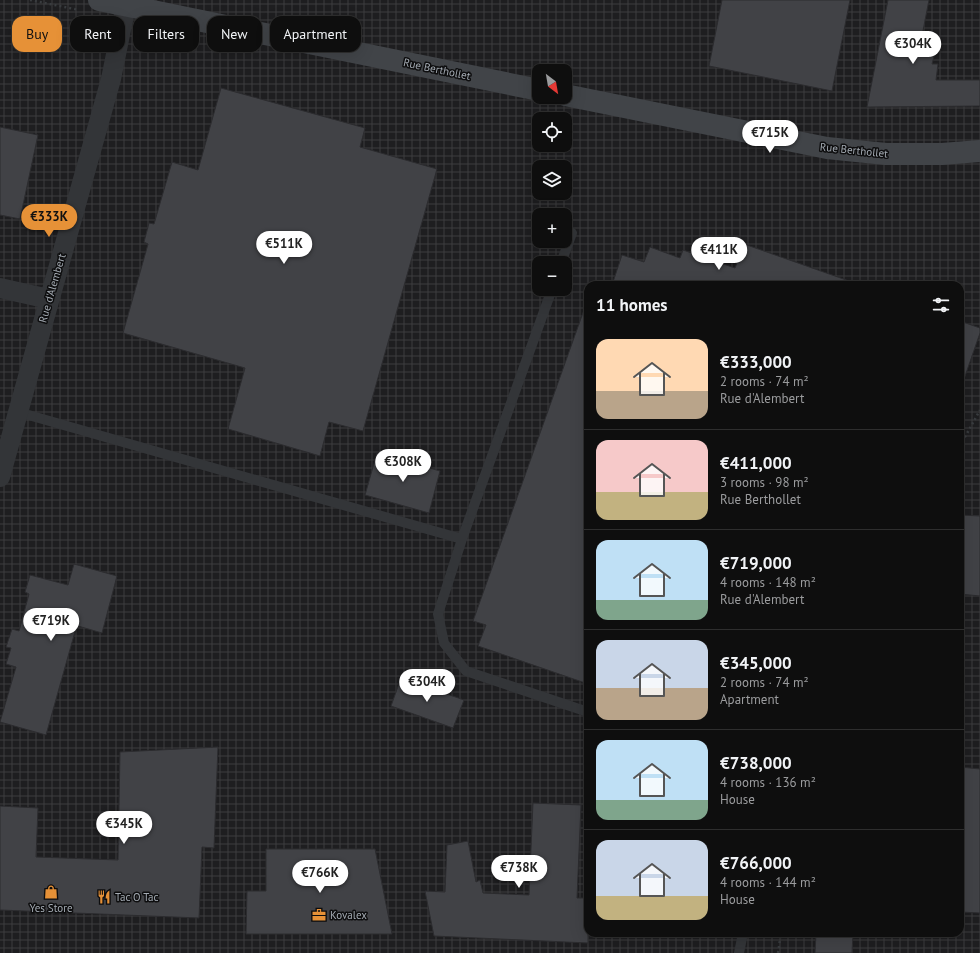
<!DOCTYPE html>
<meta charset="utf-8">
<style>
:root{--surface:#0e0e0e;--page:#1c1c1c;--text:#f1f3f6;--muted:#9b9c9e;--line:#2e2e2e;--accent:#e69137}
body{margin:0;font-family:"PT Sans",sans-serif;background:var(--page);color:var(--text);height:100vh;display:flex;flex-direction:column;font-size:15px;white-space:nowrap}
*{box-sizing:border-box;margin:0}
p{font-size:13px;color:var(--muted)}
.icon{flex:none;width:22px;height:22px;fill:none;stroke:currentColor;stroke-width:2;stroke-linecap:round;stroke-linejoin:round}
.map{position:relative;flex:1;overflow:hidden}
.panel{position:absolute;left:584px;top:281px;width:380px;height:656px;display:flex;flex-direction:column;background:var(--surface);border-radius:12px;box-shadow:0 4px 16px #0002,0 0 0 1px var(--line)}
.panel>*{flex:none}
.top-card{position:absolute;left:12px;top:16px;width:380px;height:36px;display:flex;gap:8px}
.needle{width:26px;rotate:149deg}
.buttons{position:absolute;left:532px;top:64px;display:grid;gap:8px}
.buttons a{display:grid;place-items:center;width:40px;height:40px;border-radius:8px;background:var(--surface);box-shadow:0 4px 16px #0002,0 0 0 1px var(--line);font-size:20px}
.price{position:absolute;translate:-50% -34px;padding:0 9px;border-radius:14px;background:#fff;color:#222;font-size:13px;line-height:26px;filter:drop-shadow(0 1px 2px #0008)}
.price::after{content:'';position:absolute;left:50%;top:24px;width:12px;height:9px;margin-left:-6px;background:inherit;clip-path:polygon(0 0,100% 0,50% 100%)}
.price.current{background:var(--accent);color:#111}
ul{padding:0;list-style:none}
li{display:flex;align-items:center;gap:12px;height:100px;padding:0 12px}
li+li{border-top:1px solid var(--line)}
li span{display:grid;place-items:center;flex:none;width:112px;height:80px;border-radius:12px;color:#555}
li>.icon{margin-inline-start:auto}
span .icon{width:48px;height:48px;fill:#fffc;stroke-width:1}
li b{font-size:17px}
h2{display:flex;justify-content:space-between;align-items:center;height:48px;padding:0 12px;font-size:17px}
.tag{padding:0 14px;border-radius:12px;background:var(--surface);box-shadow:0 4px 16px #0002,0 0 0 1px var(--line);font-size:14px;line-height:36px}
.tag.current{background:var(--accent);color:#111}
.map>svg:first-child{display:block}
</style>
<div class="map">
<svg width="980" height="953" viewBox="0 0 980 953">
<defs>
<pattern id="industrial-grid" width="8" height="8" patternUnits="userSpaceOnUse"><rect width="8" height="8" fill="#1e1e20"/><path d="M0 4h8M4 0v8" fill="none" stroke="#3c3c3e"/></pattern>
</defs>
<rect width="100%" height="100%" fill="#121213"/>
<path fill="url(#industrial-grid)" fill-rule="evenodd" d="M0,0H980V953H0ZM539,71H565V97H539ZM539,119H565V145H539ZM539,167H565V193H539ZM539,215H565V241H539ZM539,263H565V289H539ZM588,285H960V933H588Z"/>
<path fill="#414246" stroke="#2c2c2f" d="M722,0H850L832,91L709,66Z
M888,0H929L920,46L936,49L932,64H938L936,80H980V106L867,107Z
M221,88L365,128L360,147L437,169L363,431L329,422L320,456L228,429L245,368L123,333L148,244L144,242L149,223L154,224L172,162L198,170Z
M0,127L38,135L20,219L0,215Z
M744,244L852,282L851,285H612L622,255L644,262L650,247L680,258L683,250L735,268Z
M585,307H588V684L478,646L486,625L473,621Z
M960,321L980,328V333L963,382L960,381Z
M377,453L440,471L429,513L365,495Z
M960,515L980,516V596L960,594Z
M74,564L117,576L102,633L78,626L76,628L46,735L0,722L16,667L6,664L11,648L6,647L12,629L19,631L29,594L25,592L30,575L68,585Z
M401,678L464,700L453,728L391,706Z
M218,747L214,848L202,847L199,918L0,910V806L38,808L36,857L118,860L120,752Z
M960,767L980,769V913L960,912Z
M533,803L581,805L577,898H588V943L434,936L425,891L445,892L447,845L468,841L476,882L480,880L483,893L529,895Z
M266,849H375L392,934H246L247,891H266Z
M816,933H853L852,953H815Z"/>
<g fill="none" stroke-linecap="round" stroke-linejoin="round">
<path stroke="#393c3f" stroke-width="2.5" stroke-dasharray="2 3" stroke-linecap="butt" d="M30,0L79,10
M960,446L980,410
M778,953L781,933"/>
<path stroke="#333538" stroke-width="10" d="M561,263L572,233
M18,412L462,539L438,614L444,643L466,671L588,712
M462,539L552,289
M739,953L743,933"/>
<path stroke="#333538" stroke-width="20" d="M0,288L49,299
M0,477L111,79L126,5"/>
<path stroke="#414448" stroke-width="22" d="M99,0L539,90
M565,95L827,148L886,154H942L980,151"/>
</g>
<defs>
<g id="shop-bare" transform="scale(1.08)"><path d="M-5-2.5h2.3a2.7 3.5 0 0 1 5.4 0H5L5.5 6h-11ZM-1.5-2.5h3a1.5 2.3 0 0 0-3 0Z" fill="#e69137" stroke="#0d0d0e" stroke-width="2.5" paint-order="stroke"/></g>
<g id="restaurant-bare" transform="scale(1.08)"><path d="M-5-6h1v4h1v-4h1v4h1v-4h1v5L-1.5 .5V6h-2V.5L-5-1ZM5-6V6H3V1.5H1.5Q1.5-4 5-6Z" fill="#e69137" stroke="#0d0d0e" stroke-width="2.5" paint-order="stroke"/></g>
<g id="office-bare" transform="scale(1.08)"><path d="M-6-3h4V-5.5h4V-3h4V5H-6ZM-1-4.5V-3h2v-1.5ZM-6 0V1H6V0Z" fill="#e69137" stroke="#0d0d0e" stroke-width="2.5" paint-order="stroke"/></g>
</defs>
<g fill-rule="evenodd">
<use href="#shop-bare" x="51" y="892"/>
<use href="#restaurant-bare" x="104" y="897"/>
<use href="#office-bare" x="319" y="915"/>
</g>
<g text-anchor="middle" stroke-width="3" stroke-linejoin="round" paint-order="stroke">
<g font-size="11" fill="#a4abb3" stroke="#0d0d0e">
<text transform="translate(437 69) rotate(12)" y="4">Rue Berthollet</text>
<text transform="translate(854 150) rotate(6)" y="4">Rue Berthollet</text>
<text transform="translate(52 288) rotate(-74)" y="4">Rue d'Alembert</text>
</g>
<g font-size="11" fill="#a4abb3" stroke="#0d0d0e" text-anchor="start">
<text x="115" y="901">Tac O Tac</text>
<text x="51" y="912" text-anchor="middle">Yes Store</text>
<text x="330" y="919">Kovalex</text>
</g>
</g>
</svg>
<div class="buttons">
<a><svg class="needle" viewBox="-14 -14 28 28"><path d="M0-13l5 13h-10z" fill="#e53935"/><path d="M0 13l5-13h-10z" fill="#9b9c9e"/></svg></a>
<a><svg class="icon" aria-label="locate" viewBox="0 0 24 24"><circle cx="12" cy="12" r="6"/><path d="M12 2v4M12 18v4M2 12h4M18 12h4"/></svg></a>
<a><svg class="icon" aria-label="layers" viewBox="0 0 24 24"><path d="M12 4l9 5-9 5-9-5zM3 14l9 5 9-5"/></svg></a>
<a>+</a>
<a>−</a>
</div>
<b class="price" style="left:913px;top:65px">€304K</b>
<b class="price" style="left:770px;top:154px">€715K</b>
<b class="price current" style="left:49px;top:238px">€333K</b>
<b class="price" style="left:284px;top:265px">€511K</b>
<b class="price" style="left:719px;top:271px">€411K</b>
<b class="price" style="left:403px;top:483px">€308K</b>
<b class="price" style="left:51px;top:642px">€719K</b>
<b class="price" style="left:427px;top:703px">€304K</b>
<b class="price" style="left:124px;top:845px">€345K</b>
<b class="price" style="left:519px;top:889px">€738K</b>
<b class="price" style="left:320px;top:894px">€766K</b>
<div class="top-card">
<a class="tag current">Buy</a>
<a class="tag">Rent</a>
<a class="tag">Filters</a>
<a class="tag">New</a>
<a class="tag">Apartment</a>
</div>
<section class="panel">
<h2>11 homes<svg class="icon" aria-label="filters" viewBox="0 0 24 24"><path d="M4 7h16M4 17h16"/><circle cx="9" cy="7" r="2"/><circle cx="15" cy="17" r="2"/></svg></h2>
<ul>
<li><span style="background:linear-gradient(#ffd9b3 65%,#b9a48a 0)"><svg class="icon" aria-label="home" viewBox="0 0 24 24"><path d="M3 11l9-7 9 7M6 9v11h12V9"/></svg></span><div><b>€333,000</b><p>2 rooms · 74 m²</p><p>Rue d'Alembert</p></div></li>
<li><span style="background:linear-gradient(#f6c9c9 65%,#c2b280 0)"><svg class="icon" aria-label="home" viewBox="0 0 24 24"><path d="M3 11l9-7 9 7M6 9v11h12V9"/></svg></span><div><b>€411,000</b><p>3 rooms · 98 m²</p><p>Rue Berthollet</p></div></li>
<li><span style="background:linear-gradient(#bfe0f5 75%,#7fa58c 0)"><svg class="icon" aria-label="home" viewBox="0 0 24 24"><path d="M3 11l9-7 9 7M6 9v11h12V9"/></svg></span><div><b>€719,000</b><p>4 rooms · 148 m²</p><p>Rue d'Alembert</p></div></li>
<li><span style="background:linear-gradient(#c9d6e8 60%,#b9a48a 0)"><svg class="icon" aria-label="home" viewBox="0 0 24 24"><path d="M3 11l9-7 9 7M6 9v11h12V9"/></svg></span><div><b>€345,000</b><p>2 rooms · 74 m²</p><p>Apartment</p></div></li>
<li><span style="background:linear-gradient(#bfe0f5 75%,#7fa58c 0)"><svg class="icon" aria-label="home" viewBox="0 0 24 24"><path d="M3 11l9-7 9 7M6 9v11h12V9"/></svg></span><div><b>€738,000</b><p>4 rooms · 136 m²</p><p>House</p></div></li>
<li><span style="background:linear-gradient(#c9d6e8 70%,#c2b280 0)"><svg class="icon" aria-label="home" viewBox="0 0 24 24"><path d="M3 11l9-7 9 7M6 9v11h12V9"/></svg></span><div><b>€766,000</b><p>4 rooms · 144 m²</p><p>House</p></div></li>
</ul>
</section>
</div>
